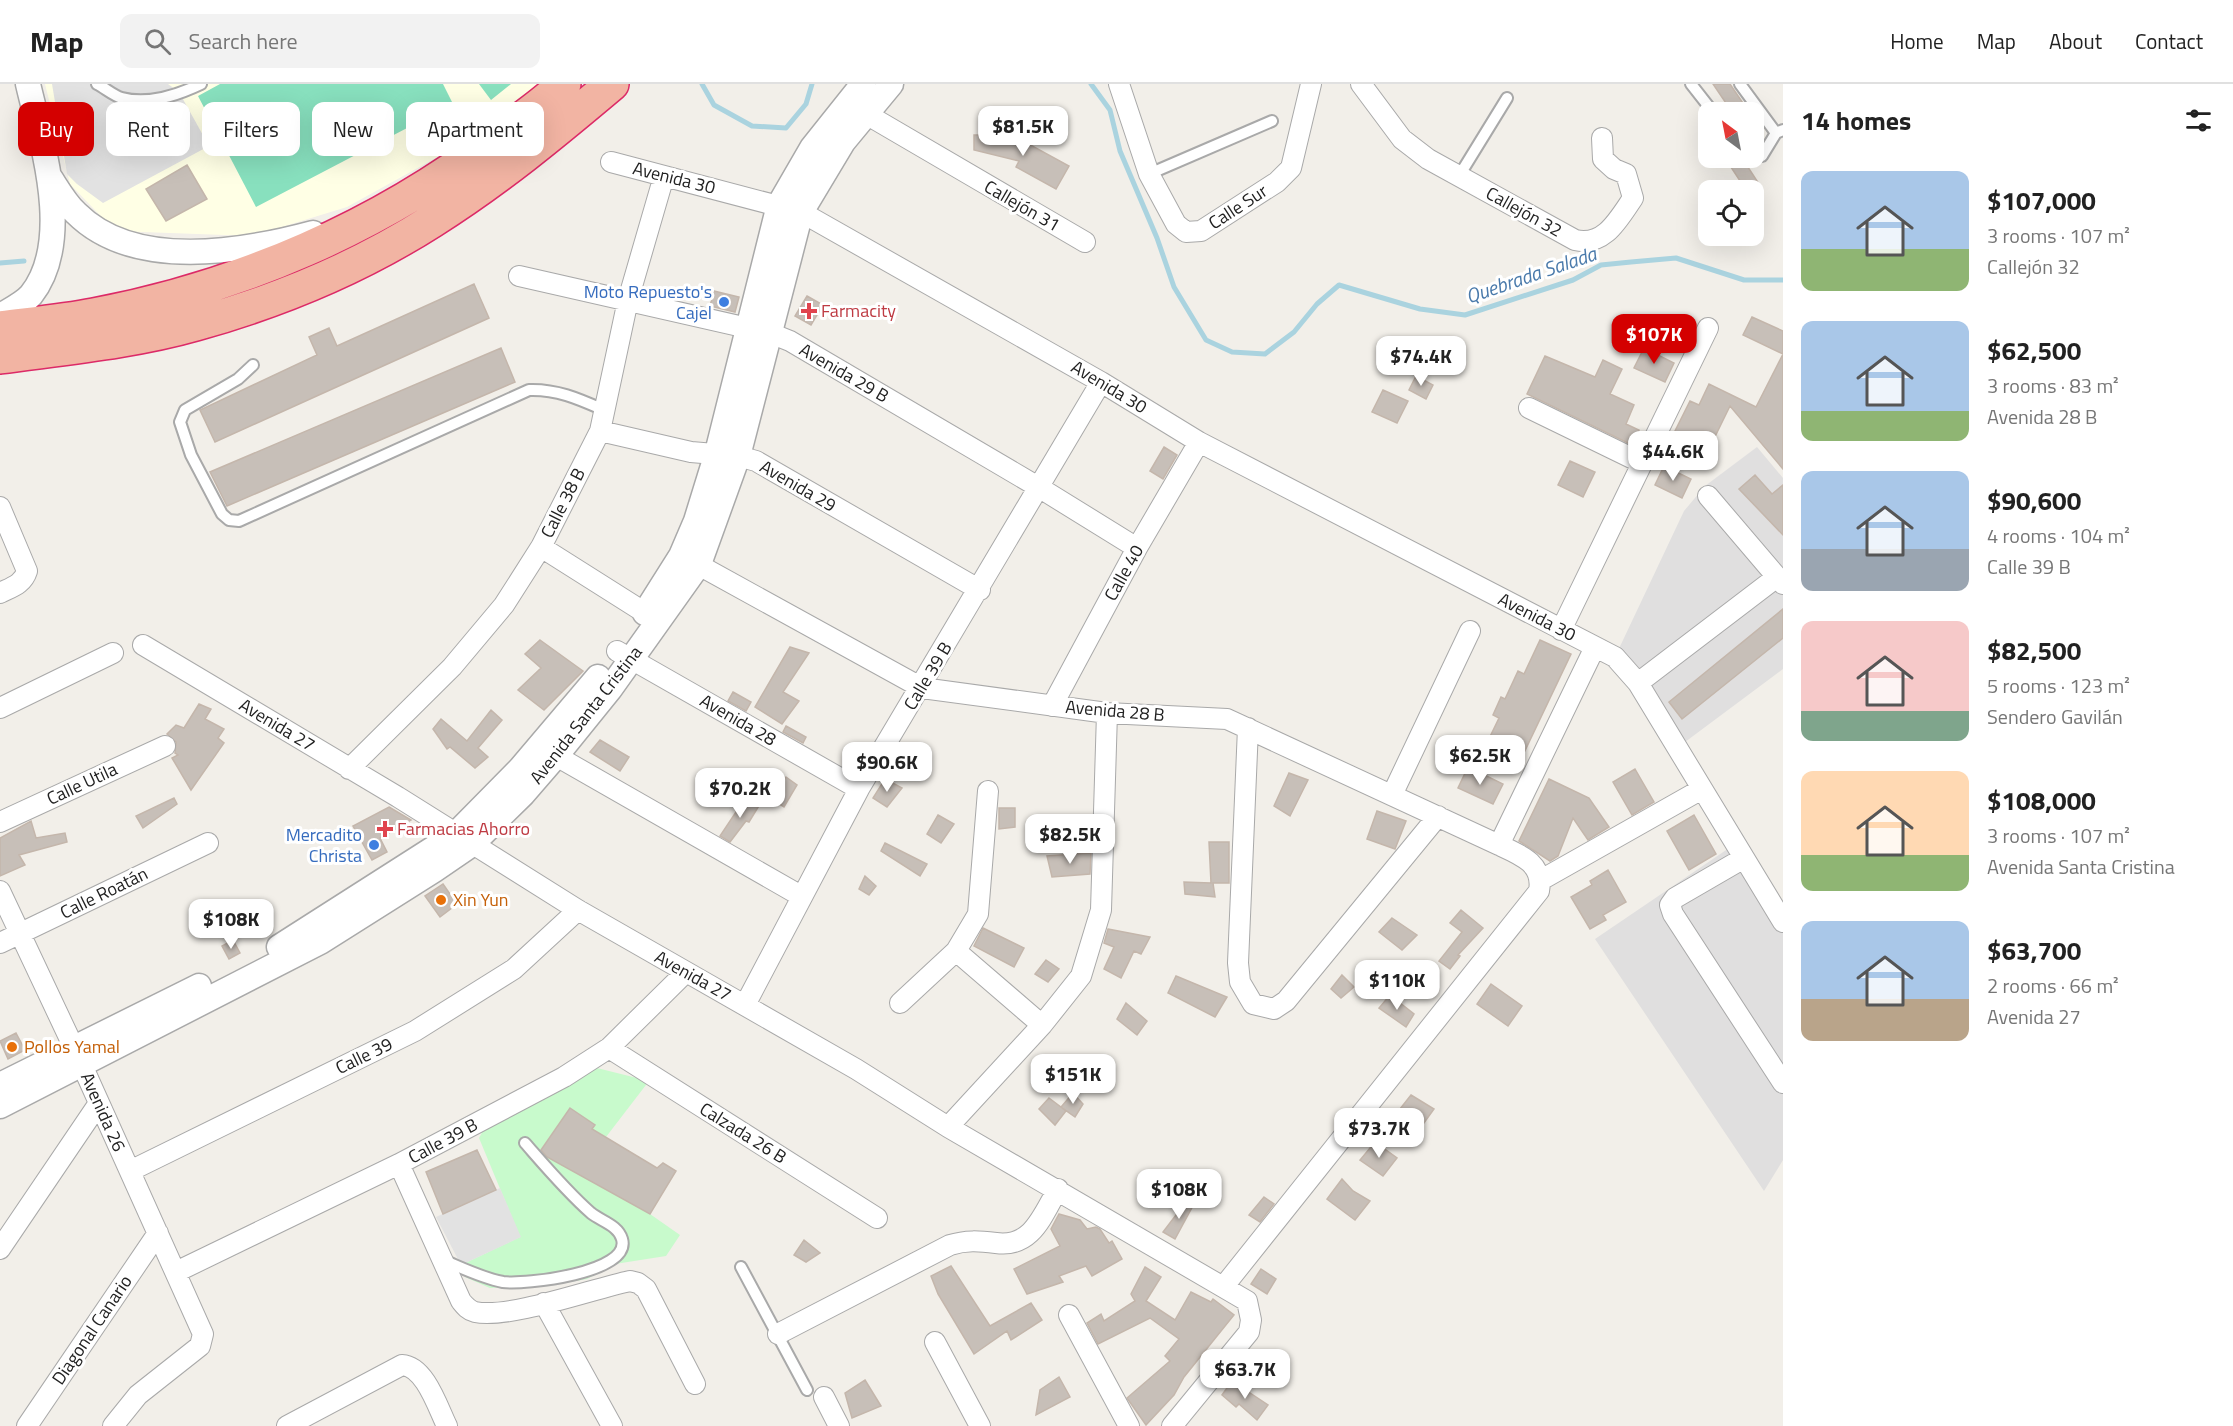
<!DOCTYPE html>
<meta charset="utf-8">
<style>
:root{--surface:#fff;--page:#f2f2f2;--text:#222;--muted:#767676;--line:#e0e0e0;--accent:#d40000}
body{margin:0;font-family:"Titillium Web",sans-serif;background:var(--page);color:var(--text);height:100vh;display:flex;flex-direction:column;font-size:22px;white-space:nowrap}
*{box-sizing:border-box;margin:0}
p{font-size:20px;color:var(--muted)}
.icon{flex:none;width:33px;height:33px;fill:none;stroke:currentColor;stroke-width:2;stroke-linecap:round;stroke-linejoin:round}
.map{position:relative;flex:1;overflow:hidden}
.sheet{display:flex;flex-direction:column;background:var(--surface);width:450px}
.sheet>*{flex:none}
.guide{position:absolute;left:18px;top:18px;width:570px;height:54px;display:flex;gap:12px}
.needle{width:39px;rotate:328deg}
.fabs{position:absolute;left:1698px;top:18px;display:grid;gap:12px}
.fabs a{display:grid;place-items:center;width:66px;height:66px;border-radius:12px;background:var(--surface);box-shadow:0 6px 24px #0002;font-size:30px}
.price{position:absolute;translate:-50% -51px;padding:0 14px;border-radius:12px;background:#fff;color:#222;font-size:20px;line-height:39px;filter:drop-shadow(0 2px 3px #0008)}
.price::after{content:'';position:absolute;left:50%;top:36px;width:18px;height:14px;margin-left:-9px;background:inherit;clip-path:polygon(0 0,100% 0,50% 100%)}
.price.current{background:var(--accent);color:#fff}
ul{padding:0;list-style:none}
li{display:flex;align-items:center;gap:18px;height:150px;padding:0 18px}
li span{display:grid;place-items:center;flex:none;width:168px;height:120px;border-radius:12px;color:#555}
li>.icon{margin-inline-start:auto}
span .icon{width:72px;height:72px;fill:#fffc;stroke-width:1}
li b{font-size:26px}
h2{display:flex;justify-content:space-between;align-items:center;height:72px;padding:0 18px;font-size:26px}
.pill{padding:0 21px;border-radius:12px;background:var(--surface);box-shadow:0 6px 24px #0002;font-size:21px;line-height:54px}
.pill.current{background:var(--accent);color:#fff}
header{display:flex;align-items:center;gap:36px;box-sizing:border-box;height:84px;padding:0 30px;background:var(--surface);border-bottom:2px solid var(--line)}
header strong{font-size:28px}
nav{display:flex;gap:33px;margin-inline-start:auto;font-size:21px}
.search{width:420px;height:54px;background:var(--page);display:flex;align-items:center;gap:15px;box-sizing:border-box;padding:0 21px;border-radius:12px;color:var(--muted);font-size:22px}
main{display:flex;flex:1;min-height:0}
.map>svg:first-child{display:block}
</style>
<header>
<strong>Map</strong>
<div class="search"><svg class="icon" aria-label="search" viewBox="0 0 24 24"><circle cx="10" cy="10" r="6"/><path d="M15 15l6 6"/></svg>Search here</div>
<nav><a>Home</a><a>Map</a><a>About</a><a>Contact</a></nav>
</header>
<main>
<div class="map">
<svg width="1783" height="1342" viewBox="0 0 1783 1342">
<rect width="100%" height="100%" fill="#f2efe9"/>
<path fill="#e0dfdf" d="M1757,363L1783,394V585L1677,664L1615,573L1684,427L1705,402Z
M1735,760L1783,837V1076L1764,1107L1595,855Z"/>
<path fill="#ffffe5" d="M45,0H538L461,60L347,123L252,152L115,147L70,100Z"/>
<path fill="#c8facc" d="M593,983L649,997L606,1053L592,1045L595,1041L570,1024L539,1068L650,1130L680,1151L666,1172L615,1180L587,1195L553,1201L490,1204L465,1193L461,1181L520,1153L479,1054L484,1045Z"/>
<path fill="#88e0be" d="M220,0H443L453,20L256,123L198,12Z
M479,0H511L491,16Z"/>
<path fill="#e2e2e2" d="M52,0H168L179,8L209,62L103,119L77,100L67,90Z
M500,1104L521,1153L461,1181L436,1133Z"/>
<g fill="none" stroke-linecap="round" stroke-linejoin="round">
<path stroke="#aad3df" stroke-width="5" d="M702,0L714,21L752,42L786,44L806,20L812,0
M1091,0L1110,26L1120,67L1157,154L1174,203L1206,256L1232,268L1265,270L1294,248L1317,220L1339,201L1420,225L1465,231L1573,196L1601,181L1631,178L1676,174L1744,196H1783
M0,179L24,177"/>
</g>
<path fill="#c7bfb8" stroke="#c4b6ab" stroke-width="1.5" d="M1713,0H1730L1749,28H1732Z
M974,51H1026L1023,57L1069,82L1056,105L1016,83L1019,77L974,66Z
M1725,74H1742L1759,100L1746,106Z
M187,81L207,115L166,137L146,105Z
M474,200L489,234L215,358L200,326L317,271L309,253L329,244L337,262Z
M714,207L739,213L735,228L710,222Z
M807,212L823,221L811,241L795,232Z
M1752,233L1783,247V270L1743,251Z
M501,264L515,298L227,422L210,388Z
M1644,264L1674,279L1665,298L1634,284Z
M1783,270V385L1730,322L1705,373L1670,357L1690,317L1699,321L1709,300L1756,323Z
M1545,272L1595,293L1603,276L1622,285L1610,310L1634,321L1626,340L1639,346L1632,361L1527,310Z
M1416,292L1433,301L1426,315L1409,306Z
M1383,306L1408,317L1397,339L1372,328Z
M1164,363L1177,371L1163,395L1150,387Z
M1570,377L1595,388L1583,413L1558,401Z
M1664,382L1691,395L1682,414L1655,401Z
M1755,391L1772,410L1783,401V451L1739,405Z
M1783,525V554L1682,635L1669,618Z
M540,556L583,587L544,626L518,606L541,584L525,570Z
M1540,556L1571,570L1521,675L1487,659L1499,634L1493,631L1501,613L1505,615L1518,587L1524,590Z
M790,563L809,569L783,608L799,617L782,640L755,623Z
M733,608L751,618L746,627L728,617Z
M199,620L211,625L205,635L224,645L218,654L224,659L191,706L172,674L178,671L175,669L176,658L167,650L176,641L184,644Z
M491,626L502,636L478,664L488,673L475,684L450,663L447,665L433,645L441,635L467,657Z
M786,642L806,653L803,659L783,648Z
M600,656L629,673L620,687L590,668Z
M1468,683L1503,700L1493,720L1458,704Z
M1635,685L1654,718L1632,731L1613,698Z
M1289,689L1308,696L1290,732L1274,722Z
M786,693L797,701L784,723L773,716Z
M885,695L902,704L887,723L873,714Z
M1549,695L1589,714L1609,743L1588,756L1573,734L1558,772L1550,777L1519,757Z
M746,713L760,720L749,738L746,737L730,758L720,752Z
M174,714L177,720L143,744L136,732Z
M389,723L411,736L380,754L387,768L372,776L353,742Z
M999,724H1015V743L999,745Z
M1377,727L1406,737L1395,765L1367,755Z
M938,731L954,740L941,759L927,750Z
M1694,731L1716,770L1689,786L1667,747Z
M31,737L36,754L65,749L67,758L19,771L25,781L0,792V754Z
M1209,758H1229V799H1213L1215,813L1185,810L1184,798L1211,799Z
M885,759L927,780L920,792L881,767Z
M1091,769L1090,790L1052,793L1047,772Z
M1608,786L1626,818L1603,831L1606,836L1590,845L1571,813L1592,801L1590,797Z
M865,792L876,802L869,811L859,805Z
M443,800L457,820L440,833L425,812Z
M1461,826L1483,844L1458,871L1460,872L1450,885L1439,877L1462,848L1450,839Z
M1392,834L1417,851L1402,866L1379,848Z
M983,844L1024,864L1014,883L974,862Z
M1108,845L1150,853L1141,870L1134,867L1121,894L1104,885L1114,863L1104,859Z
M233,856L240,869L229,875L222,862Z
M1046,876L1059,885L1048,898L1035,890Z
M1342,891L1354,903L1341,914L1331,905Z
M1176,892L1227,913L1215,933L1168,909Z
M1491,900L1522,922L1508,942L1477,920Z
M1390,911L1414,930L1406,943L1379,924Z
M1126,919L1147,937L1137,951L1117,935Z
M16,949L25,966L8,975L0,957Z
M1073,1009L1083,1020L1075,1033L1061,1023Z
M1411,1011L1434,1025L1411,1057L1389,1039Z
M1049,1014L1066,1027L1055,1041L1039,1025Z
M570,1024L595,1041L592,1045L657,1084L663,1079L676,1087L650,1130L547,1073L541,1066Z
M1375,1058L1397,1074L1383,1092L1360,1076Z
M477,1066L496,1106L443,1130L426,1088Z
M1342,1095L1353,1107L1370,1117L1355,1136L1327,1115Z
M1264,1113L1274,1120L1260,1138L1249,1131Z
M1189,1114L1195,1118L1175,1155L1163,1148Z
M1059,1130L1080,1136L1087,1145L1096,1143L1100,1145L1109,1159L1112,1157L1122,1175L1092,1192L1086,1182L1059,1192L1063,1198L1027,1210L1014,1185L1060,1162L1051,1145Z
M804,1156L820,1169L806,1178L794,1171Z
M951,1182L990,1242L1031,1219L1042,1236L1011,1256L1007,1247L974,1270L938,1210L931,1192Z
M1145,1183L1161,1193L1146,1217L1175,1236L1191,1208L1211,1218L1213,1215L1234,1231L1184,1293L1174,1311L1146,1341L1127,1314L1170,1277L1165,1272L1179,1255L1150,1234L1098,1260L1087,1239L1101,1230L1104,1237L1135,1217L1131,1210Z
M1261,1185L1276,1195L1267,1210L1251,1200Z
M1059,1293L1070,1313L1036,1331L1040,1306Z
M865,1296L881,1322L852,1334L845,1309Z
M1232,1297L1268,1321L1257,1336L1239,1320L1236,1323L1222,1311Z"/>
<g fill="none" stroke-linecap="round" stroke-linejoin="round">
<g stroke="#a9a9a9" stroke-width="14">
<path id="service" d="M97,0C105,4 114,12 122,14C148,21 178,11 201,0
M1691,0L1713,28
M1740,0L1776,49
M1752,74L1762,72L1776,49L1783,46
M1149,90L1272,37
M1459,92L1507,14
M253,281L238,295L185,326L180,338L191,371L222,430L229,436L239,437L529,306C557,305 579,315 604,326
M443,1176C462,1184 482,1194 503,1198C524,1201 632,1189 622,1155C618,1141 601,1137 591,1129C567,1108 546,1083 525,1059
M741,1183L807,1306"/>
</g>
<g stroke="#a9a9a9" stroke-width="22">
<path id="minor" d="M1119,0L1149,90L1176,140L1186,148L1201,147L1277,98L1291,84L1311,0
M1361,0L1402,55L1428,75L1575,156C1604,163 1618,136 1633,114L1626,90L1614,85L1603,75L1602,54
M866,30L1085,158
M611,78L801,128L1101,298L1199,358L1615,573L1638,599L1783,838
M519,192L770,249L790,257L1040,404L1137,464
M1529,324L1642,379
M600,347L691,368L738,372L756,377L980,506
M1708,412L1783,500
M0,423L27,487C23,500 12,503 0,509
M541,463L658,537
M686,474L922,604L1107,629L1227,635L1499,761C1521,771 1544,780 1539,807L1224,1202
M1561,546L1708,244
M143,561L398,713L578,826L856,985L948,1043L1247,1217L1251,1236L1249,1248L1172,1342
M617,567L859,705
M1638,599L1777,493
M1052,622L1137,464L1199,358
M0,624L113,569
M1248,644L1238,879L1240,898L1253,920L1274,925L1286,917L1438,732
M544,665L801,812
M349,685L452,583L504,521L541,463L600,347L628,216L664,92
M1392,711L1470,547
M0,738L165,662
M1499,761L1595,563
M1744,774L1675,814L1670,821L1673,830L1783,999
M1541,796L1702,705
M0,807L82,981L203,1250L200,1262L138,1311L113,1342
M0,859L208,759
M956,867L1042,941
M900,919L956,867L978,830L988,707
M745,921L859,705L1101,298
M609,964L877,1134
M948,1043L1042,941L1081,892L1101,826L1107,629
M399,1080L461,1217C465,1222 468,1226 475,1228C510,1235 592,1205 630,1197L638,1199L646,1205L695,1300
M130,1087L415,947L514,885L578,826
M0,1165L99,1019
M176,1188L399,1080L564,993L609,964L685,889
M544,1219L612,1342
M1069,1231L1129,1342
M778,1250L950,1161C966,1156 979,1157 996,1159C1032,1164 1042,1132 1058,1105
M935,1258L980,1342
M824,1313L839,1342
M27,1342L158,1149
M287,1342L402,1281C425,1282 438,1324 447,1342"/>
</g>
<g stroke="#a9a9a9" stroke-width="27">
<path id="tertiary" d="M49,92C57,104 65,119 76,129C134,187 242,168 313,149
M0,232C10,226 23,220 31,211C74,157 42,60 28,0
M645,529L681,472L696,437L717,369L779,121L812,64L863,0
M279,863L456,750L520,685L598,593
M0,1001L199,902
M0,1022L320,858L434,786L472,760L523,710L555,673L610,605L699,480L738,372L801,128L843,58L891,0"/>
</g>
<g stroke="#dc2a67" stroke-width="36">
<path id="trunk" d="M0,244C31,240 63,237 94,231C241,203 379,143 497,53C519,36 544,20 564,0
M0,273C66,264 133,258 196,240C278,217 360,183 432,137C496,97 555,48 612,0"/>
</g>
<use href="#service" stroke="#fff" stroke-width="10"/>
<use href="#minor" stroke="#fff" stroke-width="20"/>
<use href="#tertiary" stroke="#fff" stroke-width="24"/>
<use href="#trunk" stroke="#f2b4a3" stroke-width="33"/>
</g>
<g fill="#3f7fe0" stroke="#fff" stroke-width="2">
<circle cx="724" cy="218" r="6"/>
<circle cx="374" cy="761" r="6"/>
</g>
<g fill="#e0444e" stroke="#fff" stroke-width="2">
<path d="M806 218h6v6h6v6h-6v6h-6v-6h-6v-6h6z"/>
<path d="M382 736h6v6h6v6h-6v6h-6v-6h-6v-6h6z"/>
</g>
<g fill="#e8710a" stroke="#fff" stroke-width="2">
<circle cx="441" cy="816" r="6"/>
<circle cx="12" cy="963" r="6"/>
</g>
<g text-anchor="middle" stroke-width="6" stroke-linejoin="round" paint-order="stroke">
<g font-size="18" fill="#222" stroke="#fff">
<text transform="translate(674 94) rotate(14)" y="6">Avenida 30</text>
<text transform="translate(1022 122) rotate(30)" y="6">Callejón 31</text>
<text transform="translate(1238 123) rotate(-33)" y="6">Calle Sur</text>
<text transform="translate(1524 128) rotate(29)" y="6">Callejón 32</text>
<text transform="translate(844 289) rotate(30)" y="6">Avenida 29 B</text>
<text transform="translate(1109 303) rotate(31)" y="6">Avenida 30</text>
<text transform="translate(798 402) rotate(30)" y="6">Avenida 29</text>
<text transform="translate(563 419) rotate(-63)" y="6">Calle 38 B</text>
<text transform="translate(1124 489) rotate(-61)" y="6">Calle 40</text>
<text transform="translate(1537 533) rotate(27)" y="6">Avenida 30</text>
<text transform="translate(928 592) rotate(-59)" y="6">Calle 39 B</text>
<text transform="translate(1115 627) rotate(5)" y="6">Avenida 28 B</text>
<text transform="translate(586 631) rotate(-52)" y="6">Avenida Santa Cristina</text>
<text transform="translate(738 636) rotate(30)" y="6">Avenida 28</text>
<text transform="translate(277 641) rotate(31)" y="6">Avenida 27</text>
<text transform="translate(82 700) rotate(-25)" y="6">Calle Utila</text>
<text transform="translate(104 809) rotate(-26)" y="6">Calle Roatán</text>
<text transform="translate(693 892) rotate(29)" y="6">Avenida 27</text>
<text transform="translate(364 972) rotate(-26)" y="6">Calle 39</text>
<text transform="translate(103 1028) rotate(66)" y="6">Avenida 26</text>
<text transform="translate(743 1049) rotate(32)" y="6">Calzada 26 B</text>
<text transform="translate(443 1057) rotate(-28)" y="6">Calle 39 B</text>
<text transform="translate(92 1246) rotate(-56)" y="6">Diagonal Canario</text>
</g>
<g font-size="18" fill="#366cbe" stroke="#fff" text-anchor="end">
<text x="712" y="214">Moto Repuesto's<tspan x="712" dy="21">Cajel</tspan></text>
<text x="362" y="757">Mercadito<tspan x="362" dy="21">Christa</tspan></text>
</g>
<g font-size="18" fill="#be3a42" stroke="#fff" text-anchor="start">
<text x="821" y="233">Farmacity</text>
<text x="397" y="751">Farmacias Ahorro</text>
</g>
<g font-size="18" fill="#c56008" stroke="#fff" text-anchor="start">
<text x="453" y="822">Xin Yun</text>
<text x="24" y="969">Pollos Yamal</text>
</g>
<g font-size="20" font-style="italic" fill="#4a7aab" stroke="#fff">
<text transform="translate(1531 191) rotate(-19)" y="7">Quebrada Salada</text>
</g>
</g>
</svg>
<div class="fabs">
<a><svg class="needle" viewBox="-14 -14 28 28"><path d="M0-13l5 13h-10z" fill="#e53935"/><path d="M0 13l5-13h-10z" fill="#767676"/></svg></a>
<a><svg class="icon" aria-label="locate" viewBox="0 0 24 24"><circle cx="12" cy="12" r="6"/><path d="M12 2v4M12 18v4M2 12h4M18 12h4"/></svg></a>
</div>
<b class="price" style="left:1023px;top:73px">$81.5K</b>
<b class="price current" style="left:1654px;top:281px">$107K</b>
<b class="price" style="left:1421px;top:303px">$74.4K</b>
<b class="price" style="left:1673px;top:398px">$44.6K</b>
<b class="price" style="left:1480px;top:702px">$62.5K</b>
<b class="price" style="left:887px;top:709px">$90.6K</b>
<b class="price" style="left:740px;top:735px">$70.2K</b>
<b class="price" style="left:1070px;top:781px">$82.5K</b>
<b class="price" style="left:231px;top:866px">$108K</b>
<b class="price" style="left:1397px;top:927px">$110K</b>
<b class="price" style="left:1073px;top:1021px">$151K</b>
<b class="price" style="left:1379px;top:1075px">$73.7K</b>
<b class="price" style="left:1179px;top:1136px">$108K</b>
<b class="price" style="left:1245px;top:1316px">$63.7K</b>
<div class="guide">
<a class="pill current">Buy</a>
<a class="pill">Rent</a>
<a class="pill">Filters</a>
<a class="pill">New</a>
<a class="pill">Apartment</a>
</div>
</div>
<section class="sheet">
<h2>14 homes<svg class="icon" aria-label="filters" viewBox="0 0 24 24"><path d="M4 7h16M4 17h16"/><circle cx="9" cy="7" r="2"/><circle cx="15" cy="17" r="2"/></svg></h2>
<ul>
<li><span style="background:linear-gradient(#a9c7e8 65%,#8fb573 0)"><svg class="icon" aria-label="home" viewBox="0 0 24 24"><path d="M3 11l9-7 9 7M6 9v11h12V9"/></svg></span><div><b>$107,000</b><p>3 rooms · 107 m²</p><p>Callejón 32</p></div></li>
<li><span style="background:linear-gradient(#a9c7e8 75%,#8fb573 0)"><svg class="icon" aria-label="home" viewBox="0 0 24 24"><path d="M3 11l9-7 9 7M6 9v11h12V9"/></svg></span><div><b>$62,500</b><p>3 rooms · 83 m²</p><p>Avenida 28 B</p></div></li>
<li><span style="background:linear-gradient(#a9c7e8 65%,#9aa5b1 0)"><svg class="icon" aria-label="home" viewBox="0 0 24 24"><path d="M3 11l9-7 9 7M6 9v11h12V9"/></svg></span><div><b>$90,600</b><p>4 rooms · 104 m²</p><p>Calle 39 B</p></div></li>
<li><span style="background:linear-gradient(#f6c9c9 75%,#7fa58c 0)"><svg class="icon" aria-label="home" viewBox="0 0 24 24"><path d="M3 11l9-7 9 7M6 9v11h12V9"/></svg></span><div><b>$82,500</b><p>5 rooms · 123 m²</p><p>Sendero Gavilán</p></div></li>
<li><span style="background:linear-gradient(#ffd9b3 70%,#8fb573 0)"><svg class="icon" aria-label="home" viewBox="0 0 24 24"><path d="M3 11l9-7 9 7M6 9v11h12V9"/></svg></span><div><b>$108,000</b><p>3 rooms · 107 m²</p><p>Avenida Santa Cristina</p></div></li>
<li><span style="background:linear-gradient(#a9c7e8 65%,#b9a48a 0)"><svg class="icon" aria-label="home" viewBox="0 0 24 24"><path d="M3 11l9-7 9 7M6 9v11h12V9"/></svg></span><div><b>$63,700</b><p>2 rooms · 66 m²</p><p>Avenida 27</p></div></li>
</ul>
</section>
</main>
